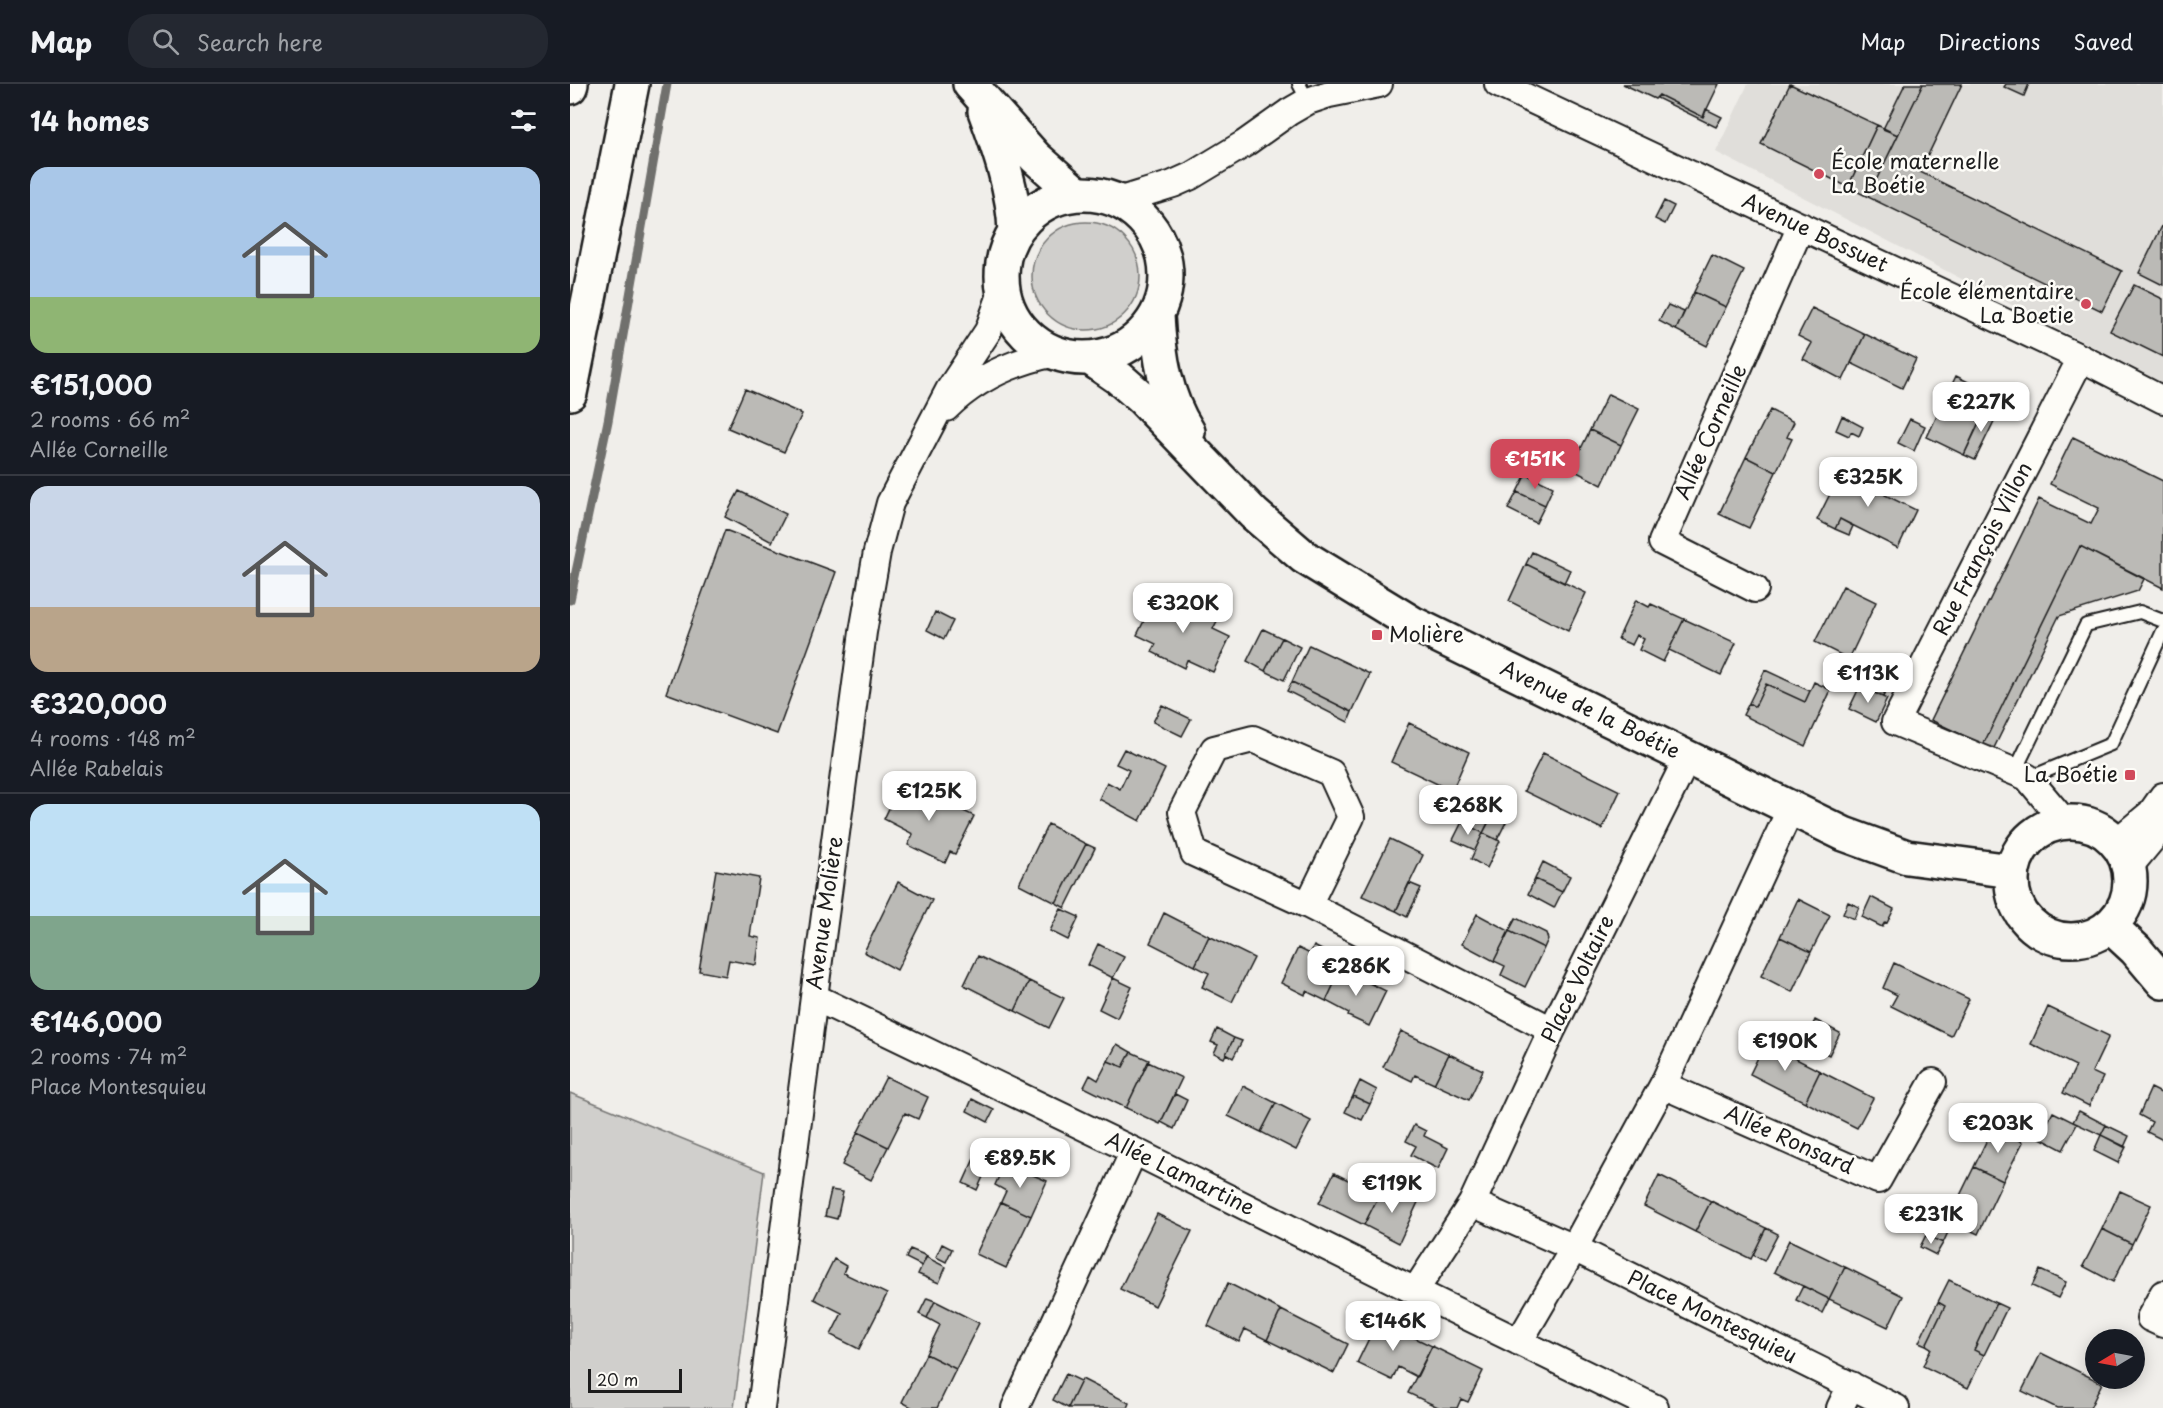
<!DOCTYPE html>
<meta charset="utf-8">
<style>
:root{--surface:#171b24;--page:#242831;--text:#f1f3f6;--muted:#9ea1a6;--line:#363941;--accent:#d1495b}
body{margin:0;font-family:"Playpen Sans",sans-serif;background:var(--page);color:var(--text);height:100vh;display:flex;flex-direction:column;font-size:22px;white-space:nowrap}
*{box-sizing:border-box;margin:0}
p{font-size:20px;color:var(--muted)}
.icon{flex:none;width:33px;height:33px;fill:none;stroke:currentColor;stroke-width:2;stroke-linecap:round;stroke-linejoin:round}
.map{position:relative;flex:1;overflow:hidden}
.side{display:flex;flex-direction:column;background:var(--surface);width:570px}
.side>*{flex:none}
.needle{width:39px;rotate:260deg}
.tools{position:absolute;left:1515px;top:1245px;display:grid;gap:12px}
.tools a{display:grid;place-items:center;width:60px;height:60px;border-radius:50%;background:var(--surface);box-shadow:0 3px 15px #0003;font-size:30px}
.scale{position:absolute;left:18px;bottom:15px;width:94px;box-sizing:border-box;padding-left:6px;border:3px solid #1c1c1c;border-top:0;font-size:16px;line-height:21px;white-space:nowrap;color:#1c1c1c;-webkit-text-stroke:4px #fdfcf7;paint-order:stroke}
.price{position:absolute;translate:-50% -51px;padding:0 14px;border-radius:12px;background:#fff;color:#222;font-size:20px;line-height:39px;filter:drop-shadow(0 2px 3px #0008)}
.price::after{content:'';position:absolute;left:50%;top:36px;width:18px;height:14px;margin-left:-9px;background:inherit;clip-path:polygon(0 0,100% 0,50% 100%)}
.price.selected{background:var(--accent);color:#fff}
ul{padding:0;list-style:none}
li{display:grid;align-content:center;gap:12px;height:318px;padding:0 30px}
li+li{border-top:2px solid var(--line)}
li span{display:grid;place-items:center;height:186px;border-radius:18px;color:#555}
li>.icon{margin-inline-start:auto}
span .icon{width:108px;height:108px;fill:#fffc;stroke-width:1}
li b{font-size:26px}
h2{display:flex;justify-content:space-between;align-items:center;height:72px;padding:0 30px;font-size:26px}
header{display:flex;align-items:center;gap:36px;box-sizing:border-box;height:84px;padding:0 30px;background:var(--surface);border-bottom:2px solid var(--line)}
header strong{font-size:28px}
nav{display:flex;gap:33px;margin-inline-start:auto;font-size:21px}
.search{width:420px;height:54px;background:var(--page);display:flex;align-items:center;gap:15px;box-sizing:border-box;padding:0 21px;border-radius:24px;color:var(--muted);font-size:22px}
main{display:flex;flex:1;min-height:0}
.map>svg:first-child{display:block}
</style>
<header>
<strong>Map</strong>
<div class="search"><svg class="icon" aria-label="search" viewBox="0 0 24 24"><circle cx="10" cy="10" r="6"/><path d="M15 15l6 6"/></svg>Search here</div>
<nav><a>Map</a><a>Directions</a><a>Saved</a></nav>
</header>
<main>
<section class="side">
<h2>14 homes<svg class="icon" aria-label="filters" viewBox="0 0 24 24"><path d="M4 7h16M4 17h16"/><circle cx="9" cy="7" r="2"/><circle cx="15" cy="17" r="2"/></svg></h2>
<ul>
<li><span style="background:linear-gradient(#a9c7e8 70%,#8fb573 0)"><svg class="icon" aria-label="home" viewBox="0 0 24 24"><path d="M3 11l9-7 9 7M6 9v11h12V9"/></svg></span><div><b>€151,000</b><p>2 rooms · 66 m²</p><p>Allée Corneille</p></div></li>
<li><span style="background:linear-gradient(#c9d6e8 65%,#b9a48a 0)"><svg class="icon" aria-label="home" viewBox="0 0 24 24"><path d="M3 11l9-7 9 7M6 9v11h12V9"/></svg></span><div><b>€320,000</b><p>4 rooms · 148 m²</p><p>Allée Rabelais</p></div></li>
<li><span style="background:linear-gradient(#bfe0f5 60%,#7fa58c 0)"><svg class="icon" aria-label="home" viewBox="0 0 24 24"><path d="M3 11l9-7 9 7M6 9v11h12V9"/></svg></span><div><b>€146,000</b><p>2 rooms · 74 m²</p><p>Place Montesquieu</p></div></li>
</ul>
</section>
<div class="map">
<svg width="1593" height="1324" viewBox="0 0 1593 1324">
<rect width="100%" height="100%" fill="#f0eeea"/>
<filter id="ink" filterUnits="userSpaceOnUse"><feTurbulence type="fractalNoise" baseFrequency=".0167" numOctaves="2"/><feDisplacementMap in="SourceGraphic" scale="12" xChannelSelector="R" yChannelSelector="G"/><feConvolveMatrix kernelMatrix="1 2 1 2 8 2 1 2 1" color-interpolation-filters="sRGB"/></filter>
<g filter="url(#ink)">
<path fill="#e0deda" d="M1178,0H1593V299L1146,68Z"/>
<path fill="#d0cfcc" stroke="#767674" stroke-width="1.5" d="M462 192a54 54 0 1 1 108 0a54 54 0 1 1-108 0Z
M0,1009L194,1088L164,1324H0Z"/>
<g fill="none" stroke-linecap="round" stroke-linejoin="round">
<path stroke="#706f6d" stroke-width="9" d="M0,516L38,337L97,0"/>
</g>
<path fill="#bbbab6" stroke="#1c1c1c" stroke-width="1.5" d="M1053,0H1149L1133,33L1089,11L1085,15Z
M1220,0L1307,41L1278,103L1191,60Z
M1335,0H1353L1328,51L1313,45Z
M1353,0H1392L1350,88L1552,187L1532,227L1298,113Z
M1436,0H1459L1454,12L1434,3Z
M1089,11L1133,33L1136,25L1152,33L1146,43L1087,14Z
M1307,41L1328,51L1298,113L1278,103Z
M1094,117L1104,122L1095,140L1085,135Z
M1593,140V201L1569,189Z
M1142,171L1174,187L1156,223L1124,208Z
M1564,201L1593,215V273L1540,247Z
M1124,208L1156,223L1137,262L1106,246Z
M1098,221L1114,228L1106,246L1089,237Z
M1242,224L1295,250L1273,296L1233,275L1242,259L1228,252Z
M1295,250L1346,275L1332,304L1281,279Z
M1386,292L1423,310L1394,371L1357,353Z
M175,305L232,330L214,368L158,344Z
M1038,310L1069,325L1051,361L1020,346Z
M1416,323L1428,329L1405,376L1394,371Z
M1200,326L1224,338L1217,353L1222,355L1206,388L1176,373Z
M1272,332L1293,343L1289,352L1281,348L1279,352L1266,346Z
M1340,335L1355,342L1344,367L1328,359Z
M1020,346L1051,361L1032,401L1001,385Z
M1503,353L1593,397V504L1510,462L1413,661L1361,636L1469,415L1521,440L1529,424L1480,400Z
M1176,373L1206,388L1179,444L1149,430Z
M1295,381L1322,395L1315,411L1346,426L1328,464L1270,435L1265,445L1247,436L1267,396L1283,404Z
M956,390L983,403L975,421L947,408Z
M169,407L216,430L202,458L155,433Z
M947,408L975,421L966,439L938,425Z
M1270,435L1283,442L1279,451L1265,445Z
M155,446L266,488L207,650L96,609Z
M1510,462L1574,495L1568,507L1489,532L1420,672L1377,651L1380,645L1413,661Z
M962,468L1000,486L994,499L956,480Z
M956,480L1016,509L998,547L939,517Z
M1273,502L1306,518L1279,575L1245,558Z
M588,509L647,537L643,545L660,553L643,588L617,576L614,584L582,568L586,560L567,551Z
M1066,516L1079,523L1081,520L1114,535L1093,578L1069,566L1074,555L1067,551L1062,561L1048,555Z
M365,528L383,537L374,555L357,546Z
M1114,535L1166,559L1151,591L1099,566Z
M693,545L712,554L695,587L677,577Z
M712,554L730,563L714,596L695,587Z
M739,561L800,590L782,628L722,598Z
M1299,583L1322,594L1313,613L1290,602Z
M1195,586L1240,607L1235,618L1196,600L1185,623L1179,619Z
M722,598L782,628L778,638L717,607Z
M1244,598L1261,606L1235,662L1173,631L1179,619L1185,623L1196,600L1235,618Z
M1290,602L1317,615L1306,638L1279,625Z
M592,621L621,635L612,652L583,638Z
M839,639L899,668L882,707L821,678Z
M554,665L595,685L570,737L529,715L537,698L550,705L559,686L546,680Z
M973,669L1050,707L1032,745L954,707Z
M332,697L404,732L385,770L380,768L375,779L338,761L343,750L314,735Z
M902,704L928,717L923,730L896,717Z
M896,717L923,730L913,749L887,736Z
M924,727L938,734L927,756L913,749Z
M892,738L913,749L905,766L883,756Z
M478,740L516,760L486,819L449,800Z
M913,749L930,757L917,784L901,775Z
M820,755L853,771L826,827L792,812Z
M516,760L525,764L495,824L486,819Z
M973,778L1000,792L992,808L965,795Z
M146,786L189,794L180,852L190,854L186,881L159,876L156,892L129,887Z
M965,795L992,808L984,824L958,810Z
M328,798L362,816L327,886L294,868Z
M839,799L851,804L837,833L826,827Z
M1301,813L1324,825L1317,839L1315,838L1312,843L1292,833Z
M1228,815L1260,831L1241,868L1210,853Z
M1278,818L1289,823L1284,835L1273,830Z
M491,825L509,833L498,856L480,847Z
M594,829L639,852L625,882L580,859Z
M907,830L939,847L924,877L892,860Z
M946,834L976,849L978,855L974,864L939,847Z
M939,847L974,864L955,903L931,891L935,882L924,877Z
M639,852L684,874L662,918L632,903L639,889L625,882Z
M1210,853L1241,868L1222,908L1191,892Z
M528,860L554,873L543,894L518,881Z
M744,862L775,878L771,885L740,870Z
M728,864L771,885L756,917L736,907L735,911L711,899Z
M408,872L459,897L445,927L394,901Z
M775,878L806,893L803,901L771,885Z
M1324,879L1399,915L1381,952L1321,922L1327,911L1313,904Z
M771,885L816,907L799,942L778,932L779,929L756,917Z
M543,894L562,903L547,934L529,925Z
M459,897L494,914L479,944L445,927Z
M1478,923L1539,952L1522,988L1533,993L1519,1022L1493,1009L1506,982L1461,960Z
M1245,936L1270,949L1259,971L1234,959Z
M647,945L664,954L654,974L644,969L648,961L641,958Z
M831,947L879,970L864,1000L845,991L842,997L813,983Z
M664,954L672,957L663,974L656,970Z
M1195,959L1250,987L1235,1018L1180,990Z
M547,960L561,968L553,983L538,977Z
M561,968L579,976L556,1024L514,1003L520,991L528,996L538,977L553,983Z
M879,970L913,986L899,1016L864,1000Z
M578,978L612,994L590,1040L556,1024Z
M1250,987L1303,1014L1287,1044L1235,1018Z
M316,993L358,1013L348,1035L335,1029L318,1063L288,1048Z
M790,997L807,1006L800,1020L783,1012Z
M673,1002L706,1019L691,1048L658,1032Z
M1581,1004L1593,1010V1056L1577,1048L1582,1038L1569,1031Z
M605,1010L617,1016L604,1045L591,1038Z
M783,1012L800,1020L792,1036L775,1028Z
M402,1015L424,1026L418,1038L397,1027Z
M706,1019L741,1037L726,1066L691,1048Z
M1509,1027L1536,1041L1531,1051L1503,1038Z
M1483,1028L1507,1040L1493,1066L1470,1054Z
M844,1041L856,1047L854,1052L878,1064L868,1085L841,1071L846,1062L836,1057Z
M1536,1041L1559,1052L1554,1063L1531,1051Z
M1423,1043L1453,1058L1433,1097L1404,1083Z
M288,1048L318,1063L301,1096L272,1081Z
M1531,1051L1556,1063L1548,1079L1524,1067Z
M408,1066L422,1073L407,1106L393,1099Z
M435,1079L477,1097L461,1132L431,1118L436,1107L425,1101Z
M1404,1083L1433,1097L1408,1150L1378,1136Z
M764,1089L809,1111L794,1141L749,1119Z
M1089,1091L1141,1117L1125,1148L1074,1122Z
M818,1102L849,1116L829,1159L794,1141L809,1111L813,1112Z
M261,1106L273,1108L267,1135L255,1132Z
M1550,1107L1581,1121L1562,1160L1532,1145Z
M1141,1117L1196,1144L1181,1175L1125,1148Z
M431,1118L461,1132L436,1184L406,1170Z
M587,1130L622,1147L585,1222L550,1205Z
M1362,1138L1379,1146L1373,1159L1356,1151Z
M1196,1144L1208,1150L1194,1177L1183,1171Z
M1532,1145L1562,1160L1543,1198L1513,1182Z
M1356,1151L1373,1159L1366,1171L1350,1163Z
M1219,1156L1275,1183L1259,1215L1204,1188Z
M372,1160L382,1165L376,1178L366,1173Z
M340,1165L357,1172L352,1182L336,1174Z
M356,1173L376,1183L369,1199L348,1190Z
M264,1175L276,1182L273,1189L317,1210L289,1265L261,1251L272,1229L244,1215Z
M1275,1183L1333,1212L1318,1243L1259,1215Z
M1470,1186L1496,1198L1488,1214L1462,1202Z
M1379,1196L1426,1219L1404,1266L1414,1271L1398,1304L1353,1282L1361,1264L1356,1261L1375,1222L1368,1218Z
M658,1199L711,1226L697,1256L675,1245L669,1258L638,1242Z
M1233,1202L1259,1215L1252,1229L1226,1216Z
M357,1214L365,1217L357,1234L349,1230Z
M365,1217L409,1239L386,1285L356,1270L370,1241L357,1234Z
M1368,1218L1375,1222L1356,1261L1349,1258Z
M1426,1219L1437,1224L1414,1271L1404,1266Z
M711,1226L778,1260L764,1289L697,1256Z
M808,1236L862,1262L847,1293L828,1283L822,1296L787,1279Z
M862,1262L913,1287L898,1318L891,1315L887,1324H870L838,1309Z
M1471,1269L1532,1299L1520,1324H1487L1452,1307Z
M356,1270L386,1285L367,1324H343L332,1318Z
M496,1290L511,1297L498,1324L483,1316Z
M512,1295L559,1319L557,1324H498Z"/>
<g fill="none" stroke-linecap="round" stroke-linejoin="round">
<g stroke="#1c1c1c" stroke-width="16">
<path id="service" d="M729,0L738,17
M1445,687L1516,541L1570,528L1593,537
M1457,693L1471,689L1541,660L1593,547"/>
</g>
<g stroke="#1c1c1c" stroke-width="30">
<path id="minor" d="M928,0L1511,274L1593,316
M548,117L603,100L621,92L674,60L719,28L738,17L759,10L809,0
M376,324C406,294 445,277 486,269
M1185,505L1092,458L1231,142
M1494,737L1457,693L1325,638L1511,274
M1546,758L1581,729L1593,712
M1559,783L1593,742
M738,821L781,733L761,689L683,655L644,665L612,728L624,769L738,821L982,946
M244,913L564,1067L845,1207
M1093,1001L1308,1096L1363,998
M902,1119L982,946L1118,673
M1593,1210L1580,1234L1593,1240
M949,1258L1004,1164L1093,1001L1221,724
M191,1324L244,913L293,548L307,468L320,419L379,306L418,247L433,205
M445,1324L564,1067
M1085,1324L845,1207L902,1119L1004,1164L1326,1324
M1270,1324L1281,1301"/>
</g>
<g stroke="#1c1c1c" stroke-width="38">
<path id="secondary" d="M400,0L465,73L507,110
M415,27C429,65 444,107 445,148
M432 192a82 82 0 1 1 164 0a82 82 0 1 1-164 0Z
M587,231C589,272 595,312 618,348
M520,274L549,294L573,315L684,430L734,473L842,539L1274,750L1337,773L1442,787
M1442 797a59 59 0 1 1 118 0a59 59 0 1 1-118 0Z
M1540,842L1566,866L1593,898"/>
</g>
<g stroke="#1c1c1c" stroke-width="38">
<path id="primary" d="M0,3L1,0
M0,309L62,0"/>
</g>
<use href="#service" stroke="#fdfcf7" stroke-width="12"/>
<use href="#minor" stroke="#fdfcf7" stroke-width="26"/>
<use href="#secondary" stroke="#fdfcf7" stroke-width="33"/>
<use href="#primary" stroke="#fdfcf7" stroke-width="33"/>
</g>
</g>
<g fill="#d1495b" stroke="#fdfcf7" stroke-width="2">
<circle cx="1249" cy="90" r="6"/>
<circle cx="1516" cy="220" r="6"/>
<rect x="801" y="545" width="12" height="12" rx="3"/>
<rect x="1554" y="685" width="12" height="12" rx="3"/>
</g>
<g text-anchor="middle" stroke-width="5" stroke-linejoin="round" paint-order="stroke">
<g font-size="21" fill="#1c1c1c" stroke="#fdfcf7" text-anchor="start">
<text x="1261" y="85">École maternelle<tspan x="1261" dy="24">La Boétie</tspan></text>
<text x="1504" y="215" text-anchor="end">École élémentaire<tspan x="1504" dy="24">La Boetie</tspan></text>
<text x="819" y="558">Molière</text>
<text x="1548" y="698" text-anchor="end">La Boétie</text>
</g>
<g font-size="21" fill="#1c1c1c" stroke="#fdfcf7">
<text transform="translate(1245 149) rotate(25)" y="7">Avenue Bossuet</text>
<text transform="translate(1141 348) rotate(-66)" y="7">Allée Corneille</text>
<text transform="translate(1413 465) rotate(-63)" y="7">Rue François Villon</text>
<text transform="translate(1020 626) rotate(26)" y="7">Avenue de la Boétie</text>
<text transform="translate(255 829) rotate(-82)" y="7">Avenue Molière</text>
<text transform="translate(1008 895) rotate(-64)" y="7">Place Voltaire</text>
<text transform="translate(1219 1056) rotate(24)" y="7">Allée Ronsard</text>
<text transform="translate(610 1090) rotate(26)" y="7">Allée Lamartine</text>
<text transform="translate(1142 1233) rotate(26)" y="7">Place Montesquieu</text>
</g>
</g>
</svg>
<div class="tools">
<a><svg class="needle" viewBox="-14 -14 28 28"><path d="M0-13l5 13h-10z" fill="#e53935"/><path d="M0 13l5-13h-10z" fill="#9ea1a6"/></svg></a>
</div>
<div class="scale">20 m</div>
<b class="price" style="left:1411px;top:349px">€227K</b>
<b class="price selected" style="left:965px;top:406px">€151K</b>
<b class="price" style="left:1298px;top:424px">€325K</b>
<b class="price" style="left:613px;top:550px">€320K</b>
<b class="price" style="left:1298px;top:620px">€113K</b>
<b class="price" style="left:359px;top:738px">€125K</b>
<b class="price" style="left:898px;top:752px">€268K</b>
<b class="price" style="left:786px;top:913px">€286K</b>
<b class="price" style="left:1215px;top:988px">€190K</b>
<b class="price" style="left:1428px;top:1070px">€203K</b>
<b class="price" style="left:450px;top:1105px">€89.5K</b>
<b class="price" style="left:822px;top:1130px">€119K</b>
<b class="price" style="left:1361px;top:1161px">€231K</b>
<b class="price" style="left:823px;top:1268px">€146K</b>
</div>
</main>
